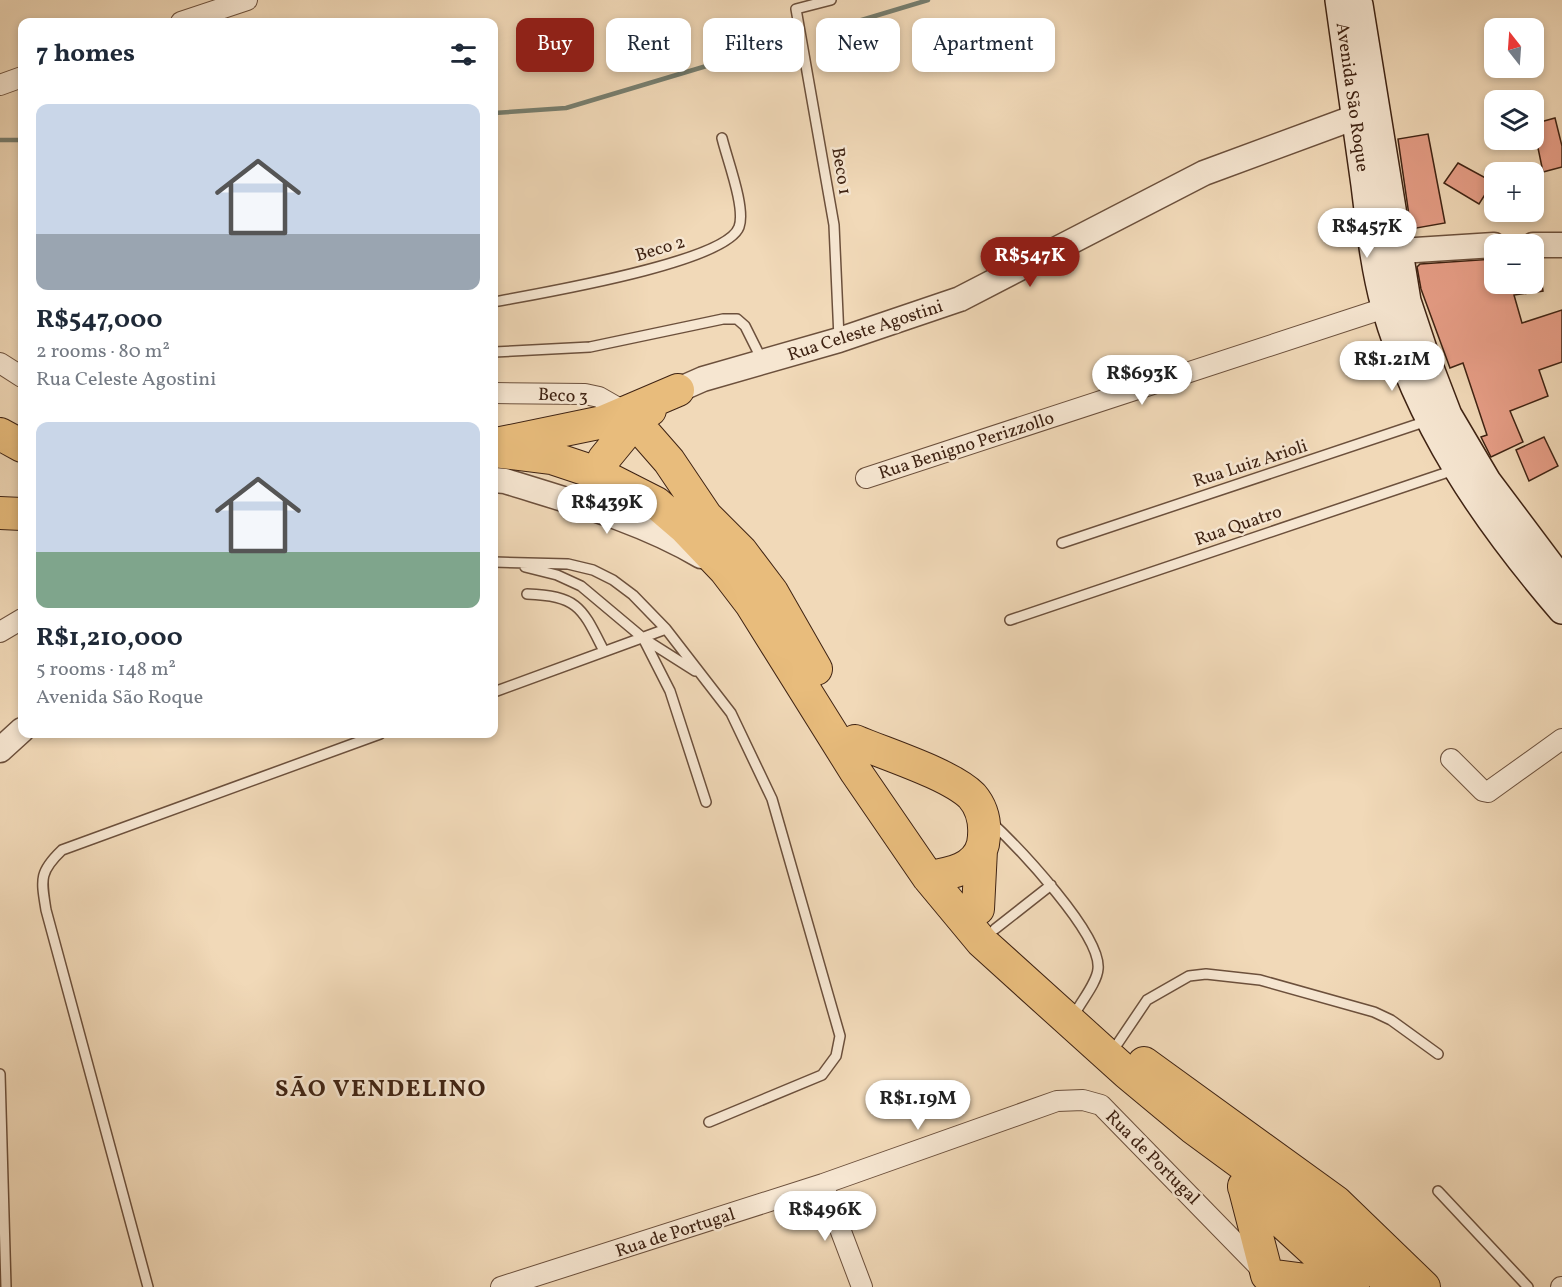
<!DOCTYPE html>
<meta charset="utf-8">
<style>
:root{--surface:#fff;--page:#f6f6f7;--text:#1f2937;--muted:#747a83;--accent:#8f2418}
body{margin:0;font-family:Vollkorn,serif;background:var(--page);color:var(--text);height:100vh;display:flex;flex-direction:column;font-size:22px;white-space:nowrap}
*{box-sizing:border-box;margin:0}
p{font-size:20px;color:var(--muted)}
.icon{flex:none;width:33px;height:33px;fill:none;stroke:currentColor;stroke-width:2;stroke-linecap:round;stroke-linejoin:round}
.map{position:relative;flex:1;overflow:hidden}
.sheet{position:absolute;left:18px;top:18px;width:480px;height:720px;display:flex;flex-direction:column;background:var(--surface);border-radius:12px;box-shadow:0 3px 9px #0003}
.sheet>*{flex:none}
.hud{position:absolute;left:516px;top:18px;width:570px;height:54px;display:flex;gap:12px}
.needle{width:39px;rotate:343deg}
.buttons{position:absolute;left:1484px;top:18px;display:grid;gap:12px}
.buttons a{display:grid;place-items:center;width:60px;height:60px;border-radius:12px;background:var(--surface);box-shadow:0 3px 9px #0003;font-size:30px}
.price{position:absolute;translate:-50% -51px;padding:0 14px;border-radius:21px;background:#fff;color:#222;font-size:20px;line-height:39px;filter:drop-shadow(0 2px 3px #0008)}
.price::after{content:'';position:absolute;left:50%;top:36px;width:18px;height:14px;margin-left:-9px;background:inherit;clip-path:polygon(0 0,100% 0,50% 100%)}
.price.current{background:var(--accent);color:#fff}
ul{padding:0;list-style:none}
li{display:grid;align-content:center;gap:12px;height:318px;padding:0 18px}
li span{display:grid;place-items:center;height:186px;border-radius:12px;color:#555}
li>.icon{margin-inline-start:auto}
span .icon{width:108px;height:108px;fill:#fffc;stroke-width:1}
li b{font-size:26px}
h2{display:flex;justify-content:space-between;align-items:center;height:72px;padding:0 18px;font-size:26px}
.chip{padding:0 21px;border-radius:12px;background:var(--surface);box-shadow:0 3px 9px #0003;font-size:21px;line-height:54px}
.chip.current{background:var(--accent);color:#fff}
.map>svg:first-child{display:block}
</style>
<div class="map">
<svg width="1562" height="1287" viewBox="0 0 1562 1287">
<rect width="100%" height="100%" fill="#f1d9b8"/>
<filter id="stains"><feTurbulence type="fractalNoise" baseFrequency=".00333" numOctaves="4"/><feColorMatrix values="0 0 0 0 .2 0 0 0 0 .09 0 0 0 0 .02 0 0 0 .5 -.17"/></filter>
<radialGradient id="worn" r=".72"><stop offset=".6" stop-color="#630" stop-opacity="0"/><stop offset="1" stop-color="#630" stop-opacity=".3"/></radialGradient>
<g fill="none" stroke-linecap="round" stroke-linejoin="round">
<path stroke="#767e6f" stroke-width="4.5" d="M835,28L928,0
M781,44L796,38
M494,113L566,108L760,50
M0,140H22"/>
</g>
<path fill="#e79e87" stroke="#3f2313" stroke-width="1.5" d="M1555,118L1562,146V167L1543,172L1533,124Z
M1428,134L1445,223L1411,229L1398,139Z
M1458,163L1493,182L1479,204L1444,183Z
M1494,259V284H1542L1543,291L1514,295L1522,323L1562,310V362L1539,370L1548,396L1510,411L1523,442L1491,457L1481,437L1487,435L1463,363L1450,368L1421,289L1417,267L1420,264Z
M1544,437L1558,466L1529,481L1516,450Z"/>
<g fill="none" stroke-linecap="round" stroke-linejoin="round">
<g stroke="#6c503c" stroke-width="12">
<path id="service" d="M831,0L796,9L834,225L839,338
M494,302C535,294 726,263 739,227C746,208 727,159 722,138
M494,352L590,347L723,319H737L745,326L762,360
M1062,543L1427,421
M494,562L568,564L593,570L613,580L633,595L666,629L731,713L772,799L840,1036L836,1056L822,1075L709,1122
M525,567L557,575L581,586L643,638L695,671
M527,594C579,596 582,608 604,651
M1010,620L1454,470
M643,638L670,691L706,802
M494,692L666,629
M991,822C1017,846 1102,935 1098,969C1097,982 1083,999 1077,1010
M995,929L1051,885
M1118,1043L1147,1000L1189,976L1206,974L1260,980L1374,1012L1391,1020L1438,1054
M0,1074L6,1287
M1438,1191L1528,1287
M148,1287L46,910C41,879 39,872 62,850L380,734"/>
</g>
<g stroke="#6c503c" stroke-width="22">
<path id="minor" d="M181,22L247,0
M0,85L22,77
M0,363L22,377
M494,393L585,394L599,397L627,413
M866,478L1397,304
M0,632L22,619
M1451,759L1483,791L1488,792L1562,739
M823,1184L862,1287
M501,1287L823,1184L1057,1101L1083,1100L1101,1105L1261,1269
M1561,1287H1562"/>
</g>
<g stroke="#6c503c" stroke-width="27">
<path id="tertiary" d="M1533,245H1562
M1400,251L1494,245
M678,390L703,379L839,340L960,299L1204,173L1372,111
M494,480L505,481C572,502 640,520 701,556
M0,750L22,730"/>
</g>
<g stroke="#3f2313" stroke-width="30">
<path id="secondary" d="M1339,0C1348,62 1356,123 1365,185C1370,225 1374,266 1385,306C1419,424 1483,518 1562,610
M1359,5L1407,301L1425,355L1448,415L1487,481L1562,581"/>
</g>
<g stroke="#3f2313" stroke-width="34">
<path id="trunk" d="M627,413L669,461L706,516L741,551L772,592L816,669
M0,434L22,446
M501,443L603,422L678,390
M494,451L552,458L597,473L656,503L684,527L725,570L751,604L856,772L928,877L982,942L1127,1073L1192,1127L1344,1239L1393,1287
M604,459L636,420L650,410
M0,513L22,514
M855,741C885,754 950,774 972,796C984,810 986,827 983,844C977,869 950,874 928,877
M978,909L981,850
M1144,1063L1336,1202L1424,1287
M1244,1186L1267,1275
M1244,1187L1353,1287
M1267,1275L1352,1286"/>
</g>
<use href="#service" stroke="#f6e6d1" stroke-width="9"/>
<use href="#minor" stroke="#f6e6d1" stroke-width="20"/>
<use href="#tertiary" stroke="#f6e6d1" stroke-width="24"/>
<use href="#secondary" stroke="#f6e6d1" stroke-width="27"/>
<use href="#trunk" stroke="#e8bc7c" stroke-width="32"/>
</g>
<g text-anchor="middle" stroke-width="5" stroke-linejoin="round" paint-order="stroke">
<g font-size="18" fill="#3f2313" stroke="#f6e6d1">
<text transform="translate(1353 97) rotate(82)" y="6">Avenida São Roque</text>
<text transform="translate(842 171) rotate(81)" y="6">Beco 1</text>
<text transform="translate(660 248) rotate(-17)" y="6">Beco 2</text>
<text transform="translate(865 330) rotate(-18)" y="6">Rua Celeste Agostini</text>
<text transform="translate(563 395) rotate(3)" y="6">Beco 3</text>
<text transform="translate(966 445) rotate(-18)" y="6">Rua Benigno Perizzollo</text>
<text transform="translate(1250 463) rotate(-18)" y="6">Rua Luiz Arioli</text>
<text transform="translate(1238 525) rotate(-19)" y="6">Rua Quatro</text>
<text transform="translate(1153 1157) rotate(45)" y="6">Rua de Portugal</text>
<text transform="translate(675 1232) rotate(-18)" y="6">Rua de Portugal</text>
</g>
<g font-size="24" font-weight="bold" letter-spacing="1.5" fill="#3f2313" stroke="#f6e6d1">
<text x="381" y="1096">SÃO VENDELINO</text>
</g>
</g>
<rect width="100%" height="100%" filter="url(#stains)"/>
<rect width="100%" height="100%" fill="url(#worn)"/>
</svg>
<div class="buttons">
<a><svg class="needle" viewBox="-14 -14 28 28"><path d="M0-13l5 13h-10z" fill="#e53935"/><path d="M0 13l5-13h-10z" fill="#747a83"/></svg></a>
<a><svg class="icon" aria-label="layers" viewBox="0 0 24 24"><path d="M12 4l9 5-9 5-9-5zM3 14l9 5 9-5"/></svg></a>
<a>+</a>
<a>−</a>
</div>
<b class="price" style="left:1367px;top:259px">R$457K</b>
<b class="price current" style="left:1030px;top:288px">R$547K</b>
<b class="price" style="left:1392px;top:392px">R$1.21M</b>
<b class="price" style="left:1142px;top:406px">R$693K</b>
<b class="price" style="left:607px;top:535px">R$439K</b>
<b class="price" style="left:918px;top:1131px">R$1.19M</b>
<b class="price" style="left:825px;top:1242px">R$496K</b>
<div class="hud">
<a class="chip current">Buy</a>
<a class="chip">Rent</a>
<a class="chip">Filters</a>
<a class="chip">New</a>
<a class="chip">Apartment</a>
</div>
<section class="sheet">
<h2>7 homes<svg class="icon" aria-label="filters" viewBox="0 0 24 24"><path d="M4 7h16M4 17h16"/><circle cx="9" cy="7" r="2"/><circle cx="15" cy="17" r="2"/></svg></h2>
<ul>
<li><span style="background:linear-gradient(#c9d6e8 70%,#9aa5b1 0)"><svg class="icon" aria-label="home" viewBox="0 0 24 24"><path d="M3 11l9-7 9 7M6 9v11h12V9"/></svg></span><div><b>R$547,000</b><p>2 rooms · 80 m²</p><p>Rua Celeste Agostini</p></div></li>
<li><span style="background:linear-gradient(#c9d6e8 70%,#7fa58c 0)"><svg class="icon" aria-label="home" viewBox="0 0 24 24"><path d="M3 11l9-7 9 7M6 9v11h12V9"/></svg></span><div><b>R$1,210,000</b><p>5 rooms · 148 m²</p><p>Avenida São Roque</p></div></li>
</ul>
</section>
</div>
